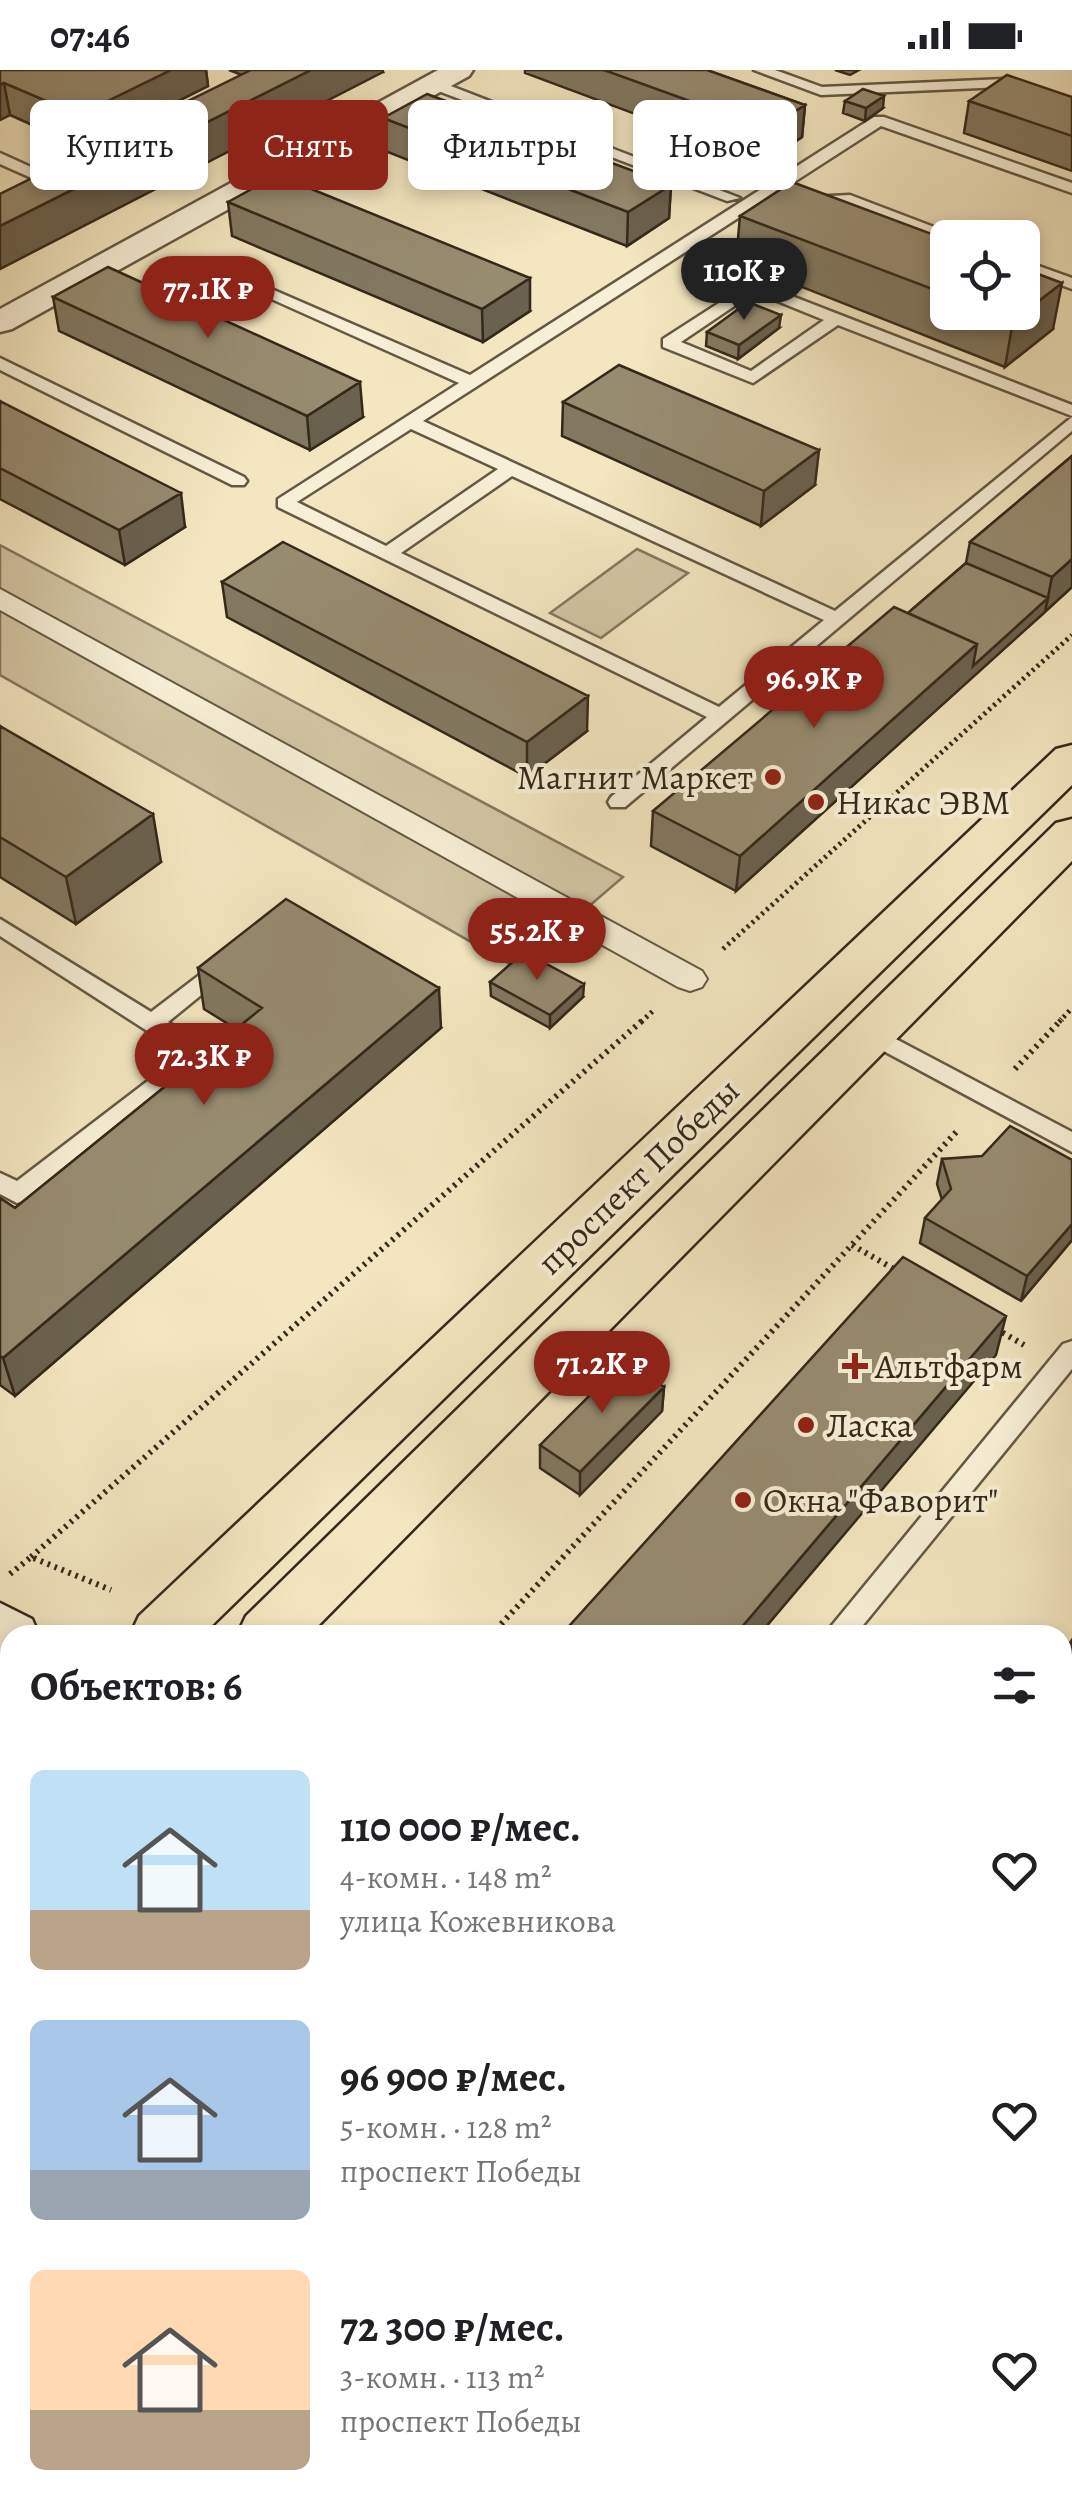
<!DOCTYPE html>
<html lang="ru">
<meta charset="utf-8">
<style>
:root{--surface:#fff;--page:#f2f2f2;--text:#202124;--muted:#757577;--accent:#8f2418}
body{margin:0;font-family:Alegreya,serif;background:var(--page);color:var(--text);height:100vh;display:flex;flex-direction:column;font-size:38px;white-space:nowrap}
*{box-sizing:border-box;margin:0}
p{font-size:32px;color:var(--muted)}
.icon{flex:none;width:55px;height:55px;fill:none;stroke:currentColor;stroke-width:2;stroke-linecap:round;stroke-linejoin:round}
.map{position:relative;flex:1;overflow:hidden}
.drawer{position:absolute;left:0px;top:1555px;width:1072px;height:892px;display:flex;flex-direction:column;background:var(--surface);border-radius:30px 30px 0 0;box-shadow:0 5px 15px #0003}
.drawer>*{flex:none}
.top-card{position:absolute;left:30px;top:30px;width:1012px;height:90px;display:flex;gap:20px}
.tools{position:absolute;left:930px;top:150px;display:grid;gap:20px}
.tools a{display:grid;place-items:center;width:110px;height:110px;border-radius:15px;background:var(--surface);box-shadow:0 5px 15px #0003;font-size:50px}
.price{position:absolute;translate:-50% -85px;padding:0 22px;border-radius:35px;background:var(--accent);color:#fff;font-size:32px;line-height:65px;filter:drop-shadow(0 2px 5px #0008)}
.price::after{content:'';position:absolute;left:50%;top:60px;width:30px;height:22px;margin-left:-15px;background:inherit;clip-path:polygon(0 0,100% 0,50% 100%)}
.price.on{background:#222;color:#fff}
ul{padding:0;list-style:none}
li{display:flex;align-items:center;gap:30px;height:250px;padding:0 30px}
li span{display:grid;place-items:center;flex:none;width:280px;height:200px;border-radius:15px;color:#555}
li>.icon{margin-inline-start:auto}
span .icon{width:120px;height:120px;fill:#fffc;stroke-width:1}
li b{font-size:42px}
h2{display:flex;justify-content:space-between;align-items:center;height:120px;padding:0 30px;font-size:42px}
.chip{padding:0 35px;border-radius:15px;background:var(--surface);box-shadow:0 5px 15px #0003;font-size:35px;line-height:90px}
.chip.on{background:var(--accent);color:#fff}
.status{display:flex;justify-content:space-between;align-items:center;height:70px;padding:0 50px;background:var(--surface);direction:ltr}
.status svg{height:28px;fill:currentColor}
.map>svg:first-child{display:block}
</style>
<div class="status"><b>07:46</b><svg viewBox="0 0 49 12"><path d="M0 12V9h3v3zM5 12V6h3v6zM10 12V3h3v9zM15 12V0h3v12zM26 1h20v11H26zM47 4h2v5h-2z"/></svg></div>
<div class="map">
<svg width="1072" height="2447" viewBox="0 0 1072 2447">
<rect width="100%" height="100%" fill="#f3e6c0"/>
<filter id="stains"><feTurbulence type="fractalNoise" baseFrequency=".002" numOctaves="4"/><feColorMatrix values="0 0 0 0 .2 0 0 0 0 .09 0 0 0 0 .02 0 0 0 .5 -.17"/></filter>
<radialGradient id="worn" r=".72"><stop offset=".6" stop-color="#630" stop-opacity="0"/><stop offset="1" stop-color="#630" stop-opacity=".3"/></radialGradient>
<path fill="#d3c6a4" stroke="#84775f" stroke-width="2.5" d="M0,475L623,807L517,898L0,605Z
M637,479L688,503L601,568L550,543Z"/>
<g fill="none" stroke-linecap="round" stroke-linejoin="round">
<g stroke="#645844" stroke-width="5">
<path id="service" d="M754,0H775L822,17L1004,9L1072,30V39L1003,17L821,25Z
M428,11H438L740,128L727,131L428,17Z
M874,47H884L1072,113V123L881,56L423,351L835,541L1072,347V361L625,737H611L608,732L611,727L707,647L278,437V429L459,313L218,205L232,202L470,305ZM411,359L498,399L386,476L297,432ZM512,406L824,550L719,637L401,483Z
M0,83L64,112L67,115L54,118L0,94Z
M850,125L955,165L957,168L943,171L848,135L810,137L802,132L810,127Z
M1022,190L1072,208V219L1022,201Z
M753,211L1072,335V346L838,255L753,313L663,277V269ZM755,222L824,250L751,301L681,272Z
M0,288L244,407L247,411L244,415H232L0,300Z
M0,849L151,942L219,890H235L238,895L168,952L207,977L210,983L207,989L26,1130L17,1133L0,1124V1103L17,1111L183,984L0,866Z
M873,957L1072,1062V1082L865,971L862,965L865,959Z
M1072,1271V1299L855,1565H824L1063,1274Z
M100,2438H140L136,2447H96Z
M351,2438H393L397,2447H355Z"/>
</g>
<g stroke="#645844" stroke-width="4">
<path id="pedestrian" d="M0,519L702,901L707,909L702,917L690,921L678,917L0,540Z"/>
</g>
<g stroke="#645844" stroke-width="5">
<path id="minor" d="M438,0H473L469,6L12,259L0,262V239Z"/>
</g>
<g stroke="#645844" stroke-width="5">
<path id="tertiary" d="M1062,2349L1072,2353V2433L1062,2429Z"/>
</g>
<g stroke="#34281a" stroke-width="5">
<path id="secondary" d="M0,1533L32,1549L39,1565H10V1595L0,1592Z"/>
</g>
<g stroke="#34281a" stroke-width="5">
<path id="primary" d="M1072,675V715L202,1565H130L139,1546L1056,679Z
M1072,749V791L309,1565H237L246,1546L1056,753Z
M10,1678V1743L0,1747V1682Z
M10,1786V1856L0,1860V1790Z"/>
</g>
<path stroke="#34281a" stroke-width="5" stroke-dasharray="2.5 4" stroke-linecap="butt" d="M723,879L1072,565
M641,952L654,940
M1059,952L1072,938"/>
<path stroke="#34281a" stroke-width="6" stroke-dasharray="2.5 5" stroke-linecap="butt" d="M1015,999L1062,949
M852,1175L899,1202
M996,1259L1024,1275
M31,1487L644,949
M10,1504L31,1487L111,1520
M491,1565L959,1059"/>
<path stroke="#34281a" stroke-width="8" stroke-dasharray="4 6" stroke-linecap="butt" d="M0,2088L10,2077"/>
<use href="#service" fill="#f7efd6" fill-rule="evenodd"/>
<use href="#pedestrian" fill="#f7efd6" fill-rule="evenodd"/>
<use href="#minor" fill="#f7efd6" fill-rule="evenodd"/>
<use href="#tertiary" fill="#f7efd6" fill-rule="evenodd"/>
<use href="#secondary" fill="#f7efd6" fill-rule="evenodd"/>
<use href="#primary" fill="#f3e6c0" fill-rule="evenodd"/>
</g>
<path fill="#827860" stroke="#34281a" stroke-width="2.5" d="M0,0H206L208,16L84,78L10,45Z
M229,0H382L383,2L242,5Z
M525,0H707L805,35L802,67L764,92L525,3Z
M835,0H859L850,5Z
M1072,27V101L964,63L969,31Z
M845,31L883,38L865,51L843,43Z
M383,48L671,115L669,148L627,176L385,81Z
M228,132L530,241L483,272L232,166Z
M740,146L948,170V242H1022L1053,259L1005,297L736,191Z
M53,227L363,347L310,380L59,261Z
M779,258L738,289L706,276L707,262Z
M0,331L185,457L125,495L0,429Z
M563,332L815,415L761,456L562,366Z
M1072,386V517L736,821L651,776L653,741L908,543L966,493L970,472Z
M222,512L587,661L527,707L227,547Z
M0,656L161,792L76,854L0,807Z
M198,898L441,958L15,1326L0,1315V1128L15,1138L236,959L204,939Z
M490,912L583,927L550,958L491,926Z
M942,1089L1072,1090V1170L1021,1231L920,1173L925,1148L942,1130L937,1114Z
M664,1317L662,1341L580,1425L540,1398V1375Z
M1072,2051V2151L1062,2143V2065Z
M519,2438H826L837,2447H530Z"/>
<path fill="#6a614e" stroke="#34281a" stroke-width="2.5" d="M171,0H206L208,16L84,78L79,45Z
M311,0H382L383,2L0,199V156Z
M4,13L10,45L0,50V15Z
M884,26L883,38L865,51L866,38Z
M805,35L802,67L764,92L767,59Z
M671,115L669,148L627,176L628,142Z
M530,208V241L483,272L482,239Z
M1062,213L1053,259L1005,297L1013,251Z
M781,245L779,258L738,289L739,275Z
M360,312L363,347L310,380L307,346Z
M819,380L815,415L761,456L764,421Z
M181,423L185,457L125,495L119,460Z
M1072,489V517L1045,542L1052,507Z
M1048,528L1045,542L736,821L740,786L977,574Z
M588,626L587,661L527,707V672Z
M153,744L161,792L76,854L66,807Z
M584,914L583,927L550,958V945Z
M439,918L441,958L15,1326L3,1288Z
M1072,1154V1170L1021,1231L1027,1206Z
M1006,1246L996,1285L759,1565H735Z
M664,1317L662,1341L580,1425V1402Z
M10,2410V2438H18L10,2447H0V2422Z"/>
<path fill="#978b70" stroke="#34281a" stroke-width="2.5" d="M0,0H171L79,45L4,13L0,15Z
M251,0H311L0,156V124Z
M604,0H707L805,35L767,59Z
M1007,5L1072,27V66L969,31Z
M863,19L884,26L866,38L845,31Z
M427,24L671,115L628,142L383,48Z
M277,105L530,208L482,239L228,132Z
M792,112L948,170V225L740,146Z
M108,197L360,312L307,346L53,227Z
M1022,198L1062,213L1013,251L992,242H1022Z
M748,232L781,245L739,275L707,262Z
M619,295L819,380L764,421L563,332Z
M0,331L181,423L119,460L0,398Z
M1072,386V489L1052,507L970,472Z
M283,472L588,626L527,672L222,512Z
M966,493L1048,528L973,596L977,574L908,543Z
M894,537L977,574L740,786L653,741Z
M0,656L153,744L66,807L0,767Z
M286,829L439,918L3,1288L0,1286V1128L15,1138L262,938L198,898Z
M524,882L584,914L550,945L490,912Z
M1010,1056L1072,1090V1154L1027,1206L925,1148L951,1119L942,1089L982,1086Z
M903,1187L1006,1246L735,1565H561Z
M624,1291L664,1317L580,1402L540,1375Z
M1072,1570V1797L1062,1812V1584Z
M1072,2051V2120L1062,2113V2065Z
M10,2152V2410L0,2422V2163Z
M538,2438H826L837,2447H549Z"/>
<g fill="#8f2418" stroke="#f7efd6" stroke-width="4">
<circle cx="773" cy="707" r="10"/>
<circle cx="816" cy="732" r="10"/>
<path d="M850 1281h10v10h10v10h-10v10h-10v-10h-10v-10h10z"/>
<circle cx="806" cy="1355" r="10"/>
<circle cx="743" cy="1430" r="10"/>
</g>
<g text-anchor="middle" stroke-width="8" stroke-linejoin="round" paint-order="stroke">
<g font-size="35" fill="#34281a" stroke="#f7efd6" text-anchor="start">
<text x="753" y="719" text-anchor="end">Магнит Маркет</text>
<text x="836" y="744">Никас ЭВМ</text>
<text x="875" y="1308">Альтфарм</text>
<text x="826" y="1367">Ласка</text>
<text x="763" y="1442">Окна "Фаворит"</text>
</g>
<g font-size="35" fill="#34281a" stroke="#f7efd6">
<text transform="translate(638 1106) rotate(-44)" y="12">проспект Победы</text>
</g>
</g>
<rect width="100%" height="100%" filter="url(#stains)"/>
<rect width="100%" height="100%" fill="url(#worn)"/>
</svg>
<div class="tools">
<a><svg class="icon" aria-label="locate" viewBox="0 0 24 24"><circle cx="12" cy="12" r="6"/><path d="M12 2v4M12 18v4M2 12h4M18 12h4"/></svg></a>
</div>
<b class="price on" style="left:744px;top:253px">110K ₽</b>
<b class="price" style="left:208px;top:271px">77.1K ₽</b>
<b class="price" style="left:814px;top:661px">96.9K ₽</b>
<b class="price" style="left:537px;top:913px">55.2K ₽</b>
<b class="price" style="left:204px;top:1038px">72.3K ₽</b>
<b class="price" style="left:602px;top:1346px">71.2K ₽</b>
<div class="top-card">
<a class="chip">Купить</a>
<a class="chip on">Снять</a>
<a class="chip">Фильтры</a>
<a class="chip">Новое</a>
</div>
<section class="drawer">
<h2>Объектов: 6<svg class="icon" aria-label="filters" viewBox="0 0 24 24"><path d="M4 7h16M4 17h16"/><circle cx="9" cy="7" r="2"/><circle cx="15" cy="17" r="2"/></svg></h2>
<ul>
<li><span style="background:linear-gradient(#bfe0f5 70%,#b9a48a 0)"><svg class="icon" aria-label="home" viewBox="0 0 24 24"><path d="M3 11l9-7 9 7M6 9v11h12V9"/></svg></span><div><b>110 000 ₽/мес.</b><p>4-комн. · 148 m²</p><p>улица Кожевникова</p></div><svg class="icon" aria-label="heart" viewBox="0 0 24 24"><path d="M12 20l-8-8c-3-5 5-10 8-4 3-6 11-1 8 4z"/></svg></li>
<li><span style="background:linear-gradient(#a9c7e8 75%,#9aa5b1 0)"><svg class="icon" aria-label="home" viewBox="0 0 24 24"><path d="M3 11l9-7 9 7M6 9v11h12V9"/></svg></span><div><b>96 900 ₽/мес.</b><p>5-комн. · 128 m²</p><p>проспект Победы</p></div><svg class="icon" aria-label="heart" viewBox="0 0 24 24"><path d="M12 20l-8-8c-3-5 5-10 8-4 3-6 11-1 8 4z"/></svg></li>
<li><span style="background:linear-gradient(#ffd9b3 70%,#b9a48a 0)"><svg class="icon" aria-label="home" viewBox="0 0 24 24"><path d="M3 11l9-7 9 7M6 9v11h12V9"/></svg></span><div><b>72 300 ₽/мес.</b><p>3-комн. · 113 m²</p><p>проспект Победы</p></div><svg class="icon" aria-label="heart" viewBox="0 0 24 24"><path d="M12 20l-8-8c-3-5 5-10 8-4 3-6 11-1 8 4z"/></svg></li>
</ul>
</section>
</div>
